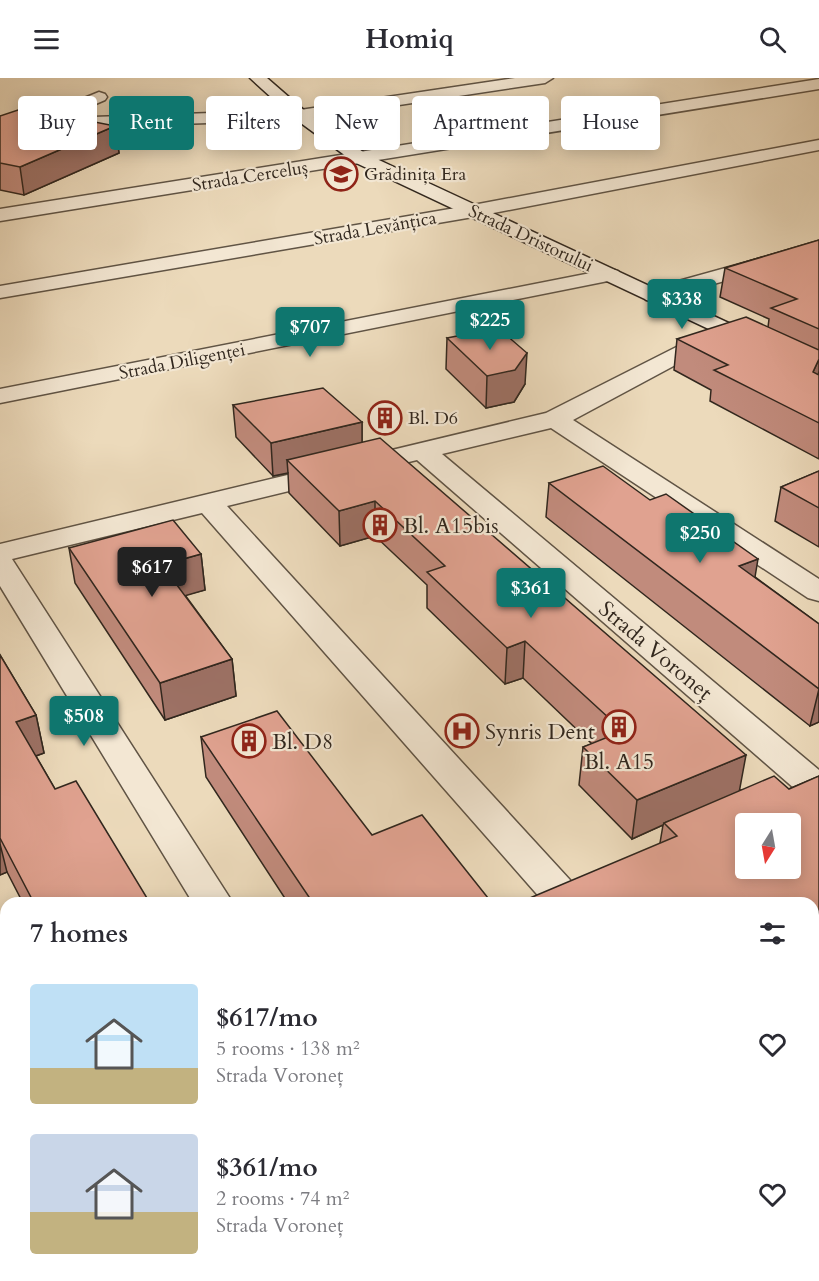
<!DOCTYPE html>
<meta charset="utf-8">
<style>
:root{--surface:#fff;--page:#f7f7f7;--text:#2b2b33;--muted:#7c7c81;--accent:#0f766e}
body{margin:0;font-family:Cardo,serif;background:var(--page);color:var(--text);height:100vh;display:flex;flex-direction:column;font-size:22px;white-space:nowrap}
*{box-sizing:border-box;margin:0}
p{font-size:20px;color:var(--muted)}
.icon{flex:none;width:33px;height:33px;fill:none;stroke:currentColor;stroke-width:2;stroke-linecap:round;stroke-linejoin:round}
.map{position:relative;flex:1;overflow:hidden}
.panel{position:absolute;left:0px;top:819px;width:819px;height:384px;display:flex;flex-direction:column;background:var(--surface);border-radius:18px 18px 0 0;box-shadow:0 3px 15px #0003}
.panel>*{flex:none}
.top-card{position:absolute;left:18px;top:18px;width:783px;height:54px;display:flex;gap:12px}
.needle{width:39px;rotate:191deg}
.tools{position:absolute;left:735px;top:735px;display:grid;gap:12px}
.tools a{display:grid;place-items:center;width:66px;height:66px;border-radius:6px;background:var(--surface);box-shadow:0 3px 15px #0003;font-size:30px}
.price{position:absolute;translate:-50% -51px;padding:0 14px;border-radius:6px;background:var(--accent);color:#fff;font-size:20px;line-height:39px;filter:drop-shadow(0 2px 3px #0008)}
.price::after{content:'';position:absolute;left:50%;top:36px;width:18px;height:14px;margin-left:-9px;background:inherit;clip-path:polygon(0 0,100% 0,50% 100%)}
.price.on{background:#222;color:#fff}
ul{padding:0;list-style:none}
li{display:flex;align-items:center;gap:18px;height:150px;padding:0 30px}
li span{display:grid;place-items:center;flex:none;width:168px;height:120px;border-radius:6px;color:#555}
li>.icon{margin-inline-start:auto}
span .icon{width:72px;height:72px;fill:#fffc;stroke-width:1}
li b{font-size:26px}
h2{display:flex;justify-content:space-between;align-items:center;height:72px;padding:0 30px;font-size:26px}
.chip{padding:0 21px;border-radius:6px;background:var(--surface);box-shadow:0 3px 15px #0003;font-size:21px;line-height:54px}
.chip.on{background:var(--accent);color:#fff}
header{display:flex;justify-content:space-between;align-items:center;height:78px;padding:0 30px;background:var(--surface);font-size:27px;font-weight:800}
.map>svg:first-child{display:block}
</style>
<header><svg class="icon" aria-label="menu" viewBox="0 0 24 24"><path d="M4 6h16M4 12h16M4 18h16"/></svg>Homiq<svg class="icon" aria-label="search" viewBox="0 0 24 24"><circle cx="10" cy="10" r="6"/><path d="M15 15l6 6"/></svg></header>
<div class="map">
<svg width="819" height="1203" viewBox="0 0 819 1203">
<rect width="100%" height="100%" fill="#ecdabb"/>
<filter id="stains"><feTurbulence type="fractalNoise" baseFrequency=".00333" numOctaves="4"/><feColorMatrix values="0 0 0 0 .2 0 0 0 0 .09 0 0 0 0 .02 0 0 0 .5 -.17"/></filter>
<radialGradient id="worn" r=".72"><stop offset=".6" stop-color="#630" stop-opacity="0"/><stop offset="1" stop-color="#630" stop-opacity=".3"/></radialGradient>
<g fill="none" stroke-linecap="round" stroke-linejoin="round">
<g stroke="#605445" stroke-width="3">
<path id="street" d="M515,0H553L545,5L300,42L51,50L44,47L0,65V54L99,14L105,16L107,19L105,22L63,40L300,32Z
M819,1V11L0,143V131Z
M819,62V72L473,139L0,220V208L473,127Z
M819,164V176L654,223L646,222L643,217L646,212Z
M611,191L618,193L621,197L618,201L0,325V311Z
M714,250L722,252L725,257L722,262L573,342L819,501V523L808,520L551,350L442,376L819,692V711L808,714L795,711L417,382L227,428L570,802L576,812L570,822L561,825L542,822L202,435L12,481L233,825H193L0,508V466L546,335Z
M0,1040L6,1042V1097L0,1094Z
M6,1146V1193L0,1195V1148Z"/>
</g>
<g stroke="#31271e" stroke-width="3">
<path id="secondary" d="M250,0H267L306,34L366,76L819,287V303L354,84L294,40Z"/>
</g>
<use href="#street" fill="#f3e7d3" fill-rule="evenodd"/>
<use href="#secondary" fill="#f3e7d3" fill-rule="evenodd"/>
</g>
<path fill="#c18b7c" stroke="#31271e" stroke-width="1.5" d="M0,38L115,48L119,75L24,117L0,112Z
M819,162V293L818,297H819V381L710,323L711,312L674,292L677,261L768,249L769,241L720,219L725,190Z
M447,260L525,306L514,324L486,330L446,291Z
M233,327L362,344V364L740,712L789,711L819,698V888L813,891L660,765L663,747L632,761L579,707L583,669L592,666L523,600L505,606L427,530V507L375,458L340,468L289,415L288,395L273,398L236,359Z
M819,393V469L775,443L781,409Z
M549,405L755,499L819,546V644L810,648L546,439Z
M69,470L201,476L205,512L185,517L232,581L236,618L165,642L75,505Z
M0,577L36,637L44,675L36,678L55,711L150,825H23L7,794L0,797Z
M201,659L372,757L492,825H288L206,699Z"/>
<path fill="#9d7165" stroke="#31271e" stroke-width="1.5" d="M115,48L119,75L24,117L20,89Z
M527,275L525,306L514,324L486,330L487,298Z
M819,281V293L817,304L813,294Z
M362,344V377L287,382L288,395L273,398L271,365Z
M375,423V458L340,468L339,433Z
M201,476L205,512L167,523L162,487Z
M758,481L752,517L739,488Z
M525,563L523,600L505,606L507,570Z
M232,581L236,618L165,642L160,605Z
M819,611V644L810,648Z
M36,637L44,675L24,682L16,644Z
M746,677L739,715L664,745L663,747L632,761L637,722Z
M0,766L7,794L0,797Z
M819,852V888L813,891V854Z
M272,1197H291L289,1203H269Z"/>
<path fill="#e0a290" stroke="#31271e" stroke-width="1.5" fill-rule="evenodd" d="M24,30L115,48L20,89L0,85V38Z
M819,162V251L771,230L797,221L725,190Z
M746,239L819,272V281L813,294L819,297V345L714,292L728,287L677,261Z
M498,250L527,275L515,292L487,298L447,260Z
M323,310L362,344L271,365L233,327Z
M380,360L746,677L637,722L583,669L623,653L525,563L507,570L427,494L445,488L375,423L339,433L287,382Z
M603,388L650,422L666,416L758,481L739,488L819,546V611L549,405Z
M819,393V430L781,409Z
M173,442L201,476L162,487L232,581L160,605L69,470Z
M0,577L36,637L16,644L55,711L76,703L150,825H34L0,760Z
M277,633L372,757L422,737L492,825H313L201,659Z
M774,698L789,711L819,698V852L813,854V825H518L677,758L664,745ZM746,746H790V790H746Z
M114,1197H272L269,1203H112Z"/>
<defs>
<g id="school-ring" transform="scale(1.725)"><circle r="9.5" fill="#f3e7d3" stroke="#8f2418" stroke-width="1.5"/><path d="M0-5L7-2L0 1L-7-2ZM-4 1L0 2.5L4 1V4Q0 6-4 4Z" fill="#8f2418"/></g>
<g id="building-ring" transform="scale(1.725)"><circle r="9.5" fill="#f3e7d3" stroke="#8f2418" stroke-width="1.5"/><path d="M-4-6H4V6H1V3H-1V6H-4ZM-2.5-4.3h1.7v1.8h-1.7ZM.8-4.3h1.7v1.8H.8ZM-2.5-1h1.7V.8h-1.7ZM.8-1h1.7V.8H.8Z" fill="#8f2418"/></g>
<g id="hospital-ring" transform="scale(1.725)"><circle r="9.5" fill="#f3e7d3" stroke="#8f2418" stroke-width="1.5"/><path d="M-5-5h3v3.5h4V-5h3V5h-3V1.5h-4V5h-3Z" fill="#8f2418"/></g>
</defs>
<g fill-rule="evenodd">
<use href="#school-ring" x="341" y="96"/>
<use href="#building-ring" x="385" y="340"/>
<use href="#building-ring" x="380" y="447"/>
<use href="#building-ring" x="619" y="649"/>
<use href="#hospital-ring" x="462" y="653"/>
<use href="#building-ring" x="249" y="663"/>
</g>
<g text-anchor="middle" stroke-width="4.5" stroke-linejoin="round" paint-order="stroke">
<g font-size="18" fill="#31271e" stroke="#f3e7d3" text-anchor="start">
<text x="364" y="102">Grădinița Era</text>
<text x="408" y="346">Bl. D6</text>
</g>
<g font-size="18" fill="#31271e" stroke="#f3e7d3">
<text transform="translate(250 98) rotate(-9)" y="6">Strada Cerceluș</text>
<text transform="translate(375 150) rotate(-10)" y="6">Strada Levănțica</text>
<text transform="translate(531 160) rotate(25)" y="6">Strada Dristorului</text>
<text transform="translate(182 283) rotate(-11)" y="6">Strada Diligenței</text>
</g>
<g font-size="22" fill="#31271e" stroke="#f3e7d3" text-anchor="start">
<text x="403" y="455">Bl. A15bis</text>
<text x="485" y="661">Synris Dent</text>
<text x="272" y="671">Bl. D8</text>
<text x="619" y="691" text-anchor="middle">Bl. A15</text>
</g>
<g font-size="22" fill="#31271e" stroke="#f3e7d3">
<text transform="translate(656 572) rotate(40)" y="8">Strada Voroneț</text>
</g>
</g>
<rect width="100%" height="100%" filter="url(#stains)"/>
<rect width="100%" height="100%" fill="url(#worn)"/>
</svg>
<div class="tools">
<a><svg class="needle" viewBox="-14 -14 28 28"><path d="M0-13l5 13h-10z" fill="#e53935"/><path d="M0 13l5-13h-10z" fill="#7c7c81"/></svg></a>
</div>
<b class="price" style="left:682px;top:252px">$338</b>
<b class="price" style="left:490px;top:273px">$225</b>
<b class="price" style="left:310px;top:280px">$707</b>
<b class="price" style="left:700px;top:486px">$250</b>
<b class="price on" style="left:152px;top:520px">$617</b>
<b class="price" style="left:531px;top:541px">$361</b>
<b class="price" style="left:84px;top:669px">$508</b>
<div class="top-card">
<a class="chip">Buy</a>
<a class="chip on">Rent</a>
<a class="chip">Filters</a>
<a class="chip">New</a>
<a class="chip">Apartment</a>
<a class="chip">House</a>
</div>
<section class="panel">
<h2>7 homes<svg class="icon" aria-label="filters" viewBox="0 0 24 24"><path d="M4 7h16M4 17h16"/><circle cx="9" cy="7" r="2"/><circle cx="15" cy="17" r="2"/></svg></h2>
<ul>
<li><span style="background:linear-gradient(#bfe0f5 70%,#c2b280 0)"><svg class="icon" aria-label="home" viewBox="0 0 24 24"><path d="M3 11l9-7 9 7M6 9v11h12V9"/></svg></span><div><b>$617/mo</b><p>5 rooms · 138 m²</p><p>Strada Voroneț</p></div><svg class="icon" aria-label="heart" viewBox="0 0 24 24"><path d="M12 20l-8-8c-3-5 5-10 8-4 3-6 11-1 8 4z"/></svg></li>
<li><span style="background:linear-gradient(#c9d6e8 65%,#c2b280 0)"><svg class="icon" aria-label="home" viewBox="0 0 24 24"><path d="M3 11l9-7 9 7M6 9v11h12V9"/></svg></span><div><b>$361/mo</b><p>2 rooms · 74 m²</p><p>Strada Voroneț</p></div><svg class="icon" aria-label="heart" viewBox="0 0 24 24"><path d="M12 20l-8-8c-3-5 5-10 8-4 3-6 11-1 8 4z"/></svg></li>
</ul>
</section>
</div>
